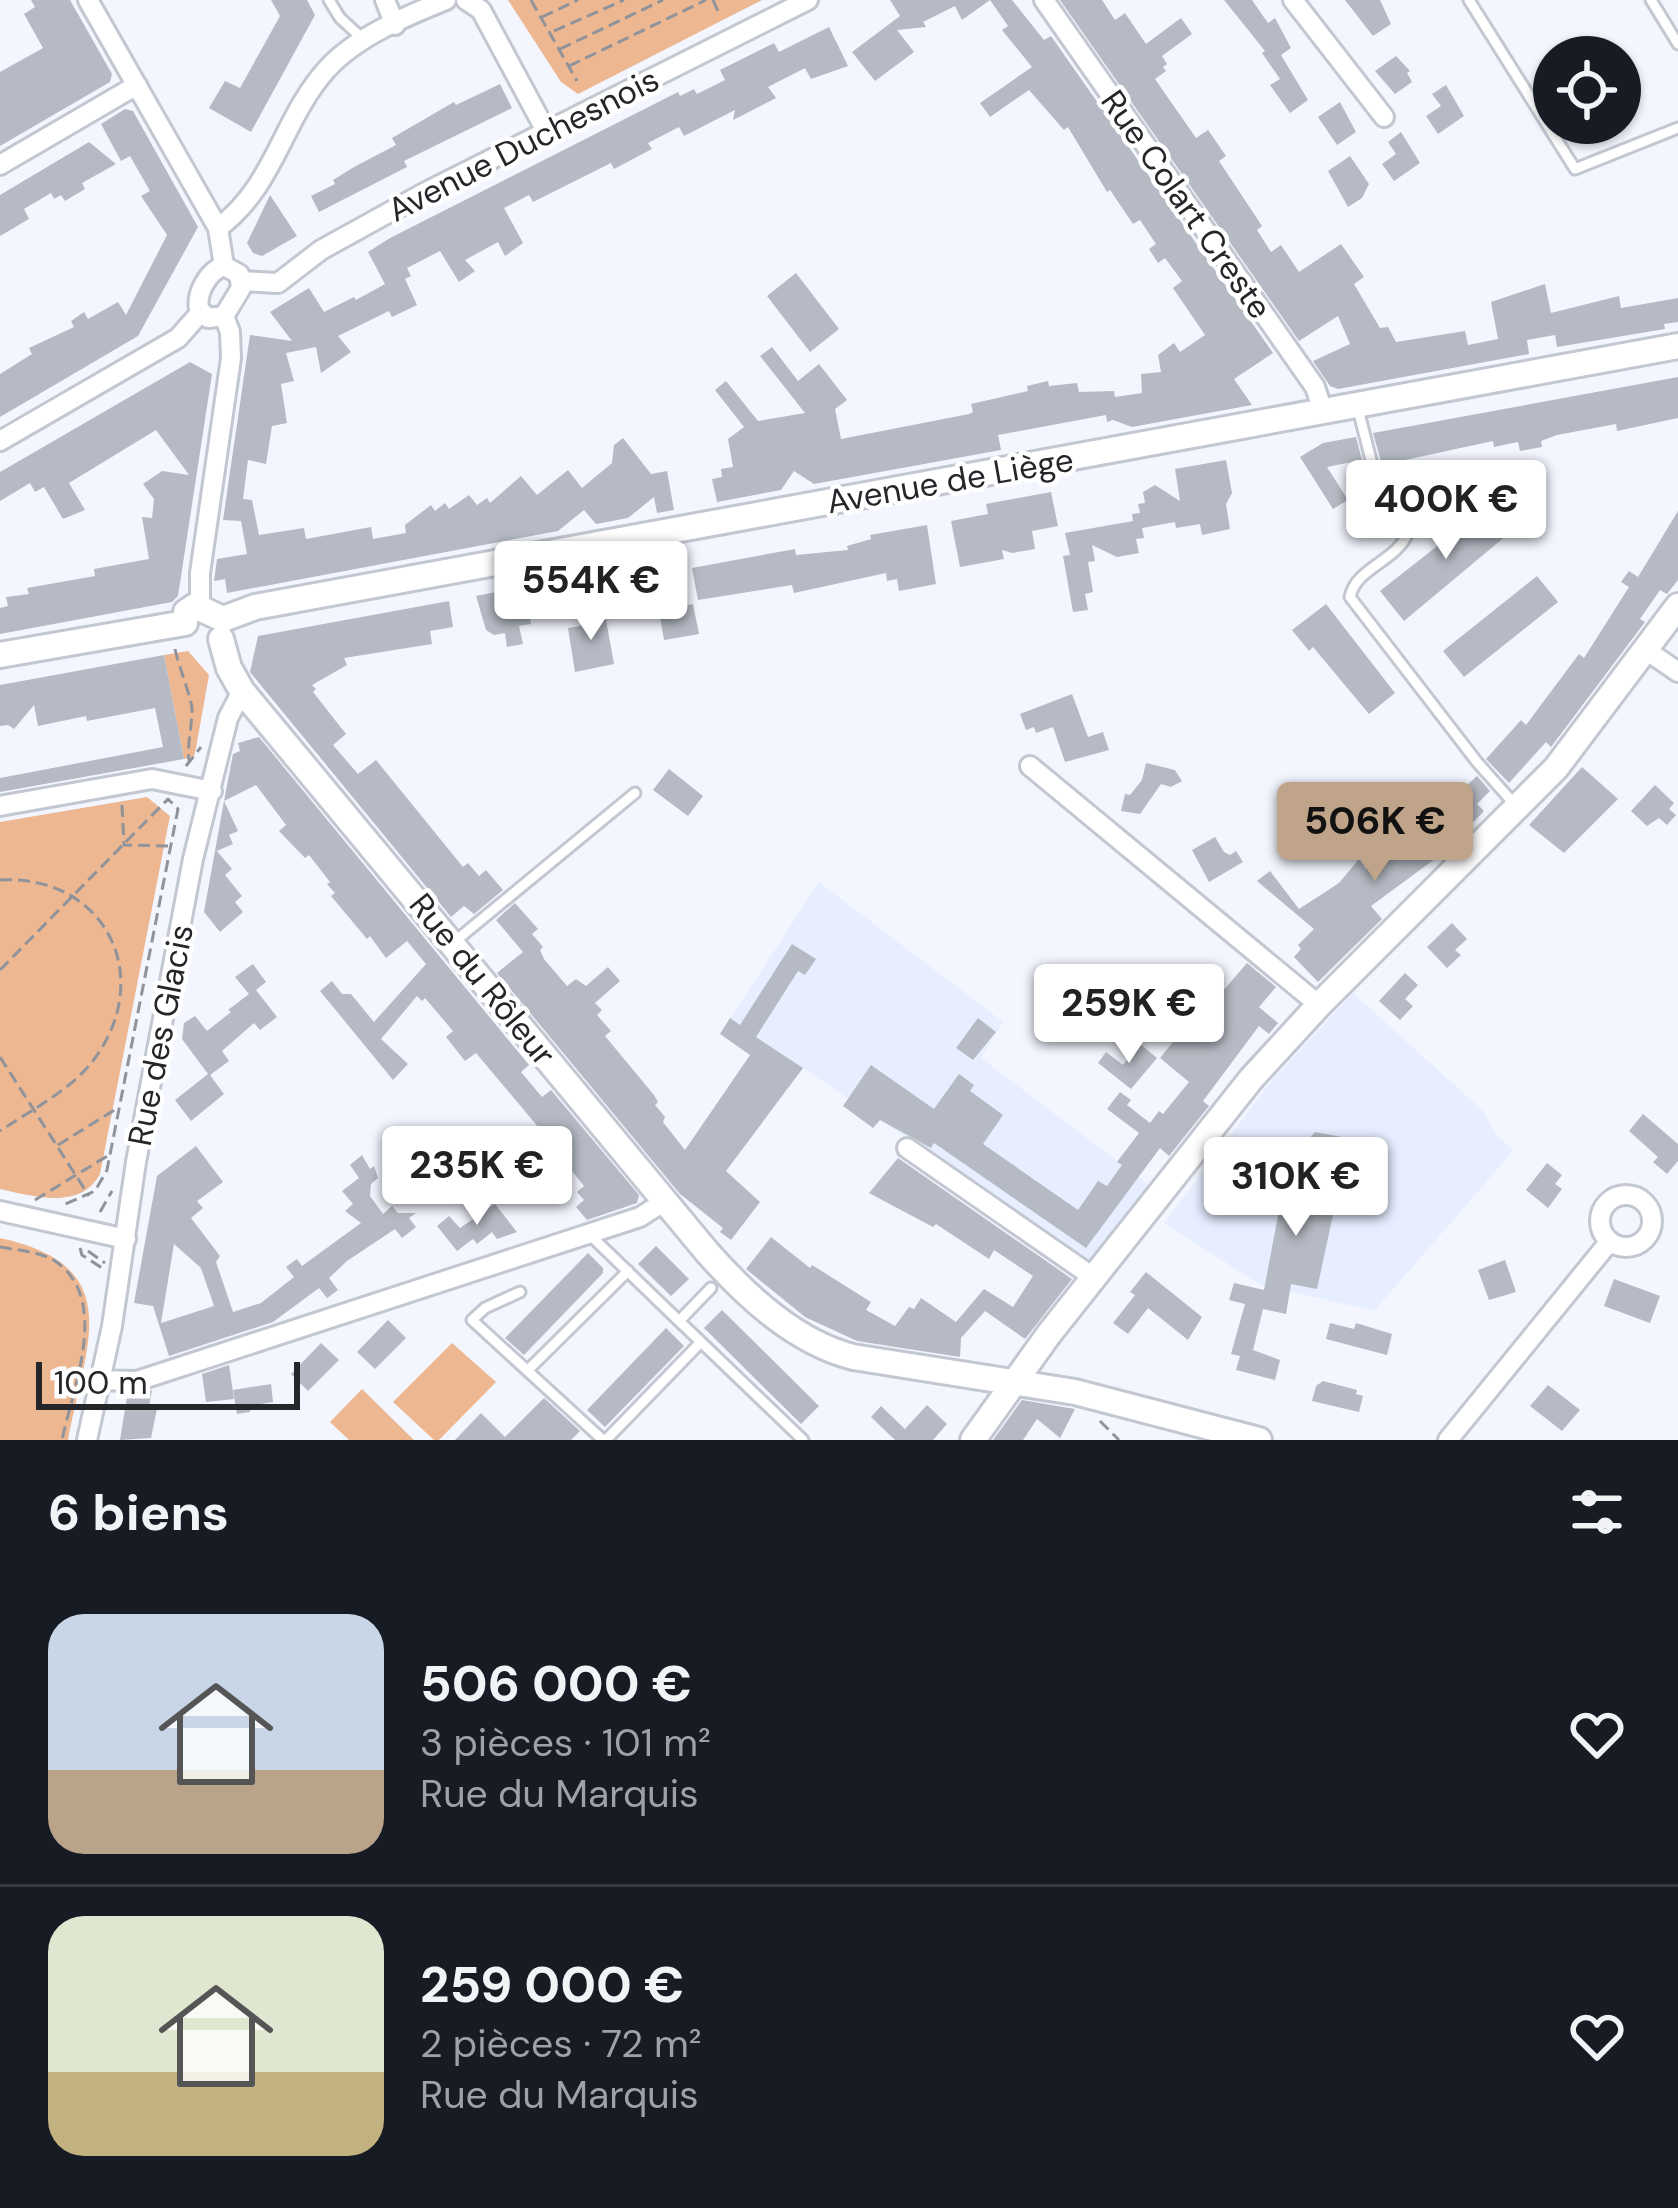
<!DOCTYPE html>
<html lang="fr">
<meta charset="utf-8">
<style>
:root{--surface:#171b24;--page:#242831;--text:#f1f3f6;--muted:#9ea1a6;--line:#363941;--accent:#bfa489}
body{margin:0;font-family:"DM Sans",sans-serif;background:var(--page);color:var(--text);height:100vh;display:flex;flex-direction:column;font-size:45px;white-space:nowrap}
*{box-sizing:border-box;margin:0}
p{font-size:39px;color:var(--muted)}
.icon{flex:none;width:66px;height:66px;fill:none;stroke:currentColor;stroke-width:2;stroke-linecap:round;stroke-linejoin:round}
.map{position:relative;height:1440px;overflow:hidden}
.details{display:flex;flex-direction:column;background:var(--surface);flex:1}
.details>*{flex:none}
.buttons{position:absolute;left:1533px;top:36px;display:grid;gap:24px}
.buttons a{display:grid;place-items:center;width:108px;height:108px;border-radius:50%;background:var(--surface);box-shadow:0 3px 9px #0004;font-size:60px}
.scale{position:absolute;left:36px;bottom:30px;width:264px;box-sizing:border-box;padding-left:12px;border:6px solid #24262a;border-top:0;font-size:33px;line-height:42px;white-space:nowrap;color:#24262a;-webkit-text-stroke:9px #fff;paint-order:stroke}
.price{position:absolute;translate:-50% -102px;padding:0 27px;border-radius:12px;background:#fff;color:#222;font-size:39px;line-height:78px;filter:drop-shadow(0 3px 6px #0008)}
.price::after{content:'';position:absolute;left:50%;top:72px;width:36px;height:27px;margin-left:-18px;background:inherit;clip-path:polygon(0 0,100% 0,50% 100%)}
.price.selected{background:var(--accent);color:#111}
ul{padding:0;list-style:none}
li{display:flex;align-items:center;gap:36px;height:300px;padding:0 48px}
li+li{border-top:3px solid var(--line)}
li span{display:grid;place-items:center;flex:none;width:336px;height:240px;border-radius:36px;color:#555}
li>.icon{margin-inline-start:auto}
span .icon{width:144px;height:144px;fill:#fffc;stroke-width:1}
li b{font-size:51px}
h2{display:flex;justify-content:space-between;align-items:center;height:144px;padding:0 48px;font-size:51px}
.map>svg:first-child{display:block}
</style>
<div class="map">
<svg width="1678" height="1440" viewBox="0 0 1678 1440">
<rect width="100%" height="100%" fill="#f3f6ff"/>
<path fill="#e6eeff" d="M819,882L1003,1022L981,1058L1149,1185L1090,1261L730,1019Z
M1353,993L1483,1111L1498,1137L1514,1150L1374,1311L1259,1284L1164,1223L1273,1079Z"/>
<path fill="#ecb791" d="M508,0H762L578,94L561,82Z
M188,651L209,675L196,748L194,756L184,759L164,655Z
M147,797L170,816L100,1174C80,1211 33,1196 0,1189V822Z
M0,1238C128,1266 86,1343 68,1440H0Z
M452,1343L496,1382L439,1440H434L393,1402Z
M362,1389L414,1440H349L330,1422Z"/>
<path fill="#b5bac4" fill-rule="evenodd" d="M31,0H70L112,74L110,82L0,146V72L43,48L24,14L35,7Z
M271,0H307L315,15L251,132L209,108L225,81L240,88L280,16Z
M890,0H1012L1044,40L1051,36L1273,353L1234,379L1252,405L1132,427L1113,420L1107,422L1106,415L998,435L1001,450L814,484L794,471L781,490L717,502L712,479L722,477L721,469L733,467L728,439L744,427L715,390L726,381L758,421L805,413L760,356L772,347L798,381L819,364L847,400L835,409L841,439L969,414L973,412L971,404L1028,391L1027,386L1048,381L1049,386L1077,383L1079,392L1114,391L1115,397L1142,393L1141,374L1161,372L1158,355L1174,343L1180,352L1205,335L1173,288L1182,281L1165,258L1158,263L1149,249L1156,244L1140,220L1133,224L1110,190L1107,192L1068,127L1064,130L1029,90L990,117L980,103L1032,67L1002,30L1008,26L990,0L962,20L955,6L923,22L926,27L897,30L914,52L875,81L852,52L900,16Z
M1060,0H1102L1115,20L1125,13L1146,44L1181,18L1192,34L1162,56L1167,64L1163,67L1166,71L1155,79L1196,138L1208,130L1226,156L1219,161L1262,226L1257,230L1271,252L1281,245L1299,272L1341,244L1364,277L1354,284L1380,328L1388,327L1396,342L1465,331L1468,345L1498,339L1491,302L1545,284L1551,313L1619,296L1621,308L1678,298V322L1664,324L1665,329L1557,347L1555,335L1527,340L1529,354L1338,389L1330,386L1313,361L1350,344L1338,316L1299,341Z
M1224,0H1252L1268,23L1275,18L1291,48L1281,55L1308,100L1290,113L1270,85L1280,79L1262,53L1265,51Z
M1345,0H1380L1391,24L1373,36Z
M829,27L848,66L811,79L805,68L768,87L776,98L733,120L735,110L684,136L679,127L648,143L652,149L614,169L611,163L533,202L529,195L504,208L523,243L505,256L498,242L465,260L475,271L459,282L440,251L407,268L411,276L405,279L417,305L392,317L389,311L338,336L351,352L321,373L316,347L286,353L294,381L281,384L287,423L272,426L266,464L248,460L243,499L252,500L259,535L304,528L306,539L371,527L373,539L406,533L405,525L431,505L435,511L445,503L449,509L469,495L477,505L487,498L490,503L521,476L537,495L568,470L582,488L612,463L614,445L623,438L651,474L667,471L674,510L657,513L654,497L628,518L596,524L584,510L558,531L227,593L225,579L214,581L217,559L247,554L241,521L223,520L250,335L292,341L270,312L309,288L324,312L354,297L356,300L385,284L368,252L390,238L678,92L680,96L694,89L697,94L725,80L720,70L774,43L779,52Z
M1396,56L1410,71L1407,73L1412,82L1395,94L1375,71Z
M500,84L512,108L404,161L407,167L319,212L311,196L335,184L333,180L354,167L396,145L392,138L454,102L456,105Z
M1446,85L1464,116L1438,134L1426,116L1441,106L1432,94Z
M1340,102L1356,132L1337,145L1318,117Z
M125,109L133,111L198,227L138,336L0,417V374L32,354L29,348L74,327L71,321L84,312L88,319L118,302L126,315L167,235L141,196L150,191L130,156L121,161L101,124Z
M1401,132L1420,163L1394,181L1382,164L1396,154L1388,142Z
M89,142L116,164L82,183L85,189L65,201L61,195L54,199L51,193L24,209L29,219L0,236V195Z
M1350,156L1369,184L1362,198L1348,207L1328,171Z
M270,195L297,236L262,256L253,253L247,243Z
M796,273L839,329L810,352L767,296Z
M190,362L212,374L178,596L172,602L0,634V608L8,606L6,597L29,594L27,588L95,576L94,569L149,559L142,517L152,518L154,499L143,484L162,471L189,475L156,430L69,483L85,510L63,519L44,487L35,492L30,483L0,501V472Z
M1678,377V418L1617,431L1616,424L1557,435L1541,441L1542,447L1520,451L1518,442L1494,447L1493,441L1382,465L1373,433Z
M1356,437L1362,460L1327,467L1348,500L1333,509L1300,457L1323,443Z
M1226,460L1232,493L1226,504L1230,529L1202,535L1200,524L1176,528L1175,522L1142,528L1144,538L1136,539L1139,553L1117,557L1092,545L1095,561L1088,562L1093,592L1085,594L1088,610L1073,612L1063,556L1070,555L1065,533L1133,521L1132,514L1140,513L1138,504L1145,503L1143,492L1155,485L1180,501L1175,469Z
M1051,492L1058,526L1032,531L1035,549L1012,553L1002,550L1004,559L960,567L951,521L988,514L986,504Z
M1492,503L1513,530L1404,621L1380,591Z
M1678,511V580L1667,594L1660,590L1640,619L1645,622L1551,747L1546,742L1509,783L1486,759L1521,720L1526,725L1579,654L1584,658L1629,587L1621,582L1629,571L1638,577Z
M927,525L936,584L899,591L897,579L887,581L886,573L794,593L792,585L698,600L692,568L795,549L796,555L848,550L847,546L871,539L870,535Z
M1537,576L1558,602L1464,677L1443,651Z
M547,582L552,610L536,612L537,618L530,619L531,624L519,626L523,644L507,647L505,633L494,635L486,630L476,596Z
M597,600L599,615L606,620L614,664L575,672L568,628L580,626Z
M449,601L453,627L430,631L432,644L344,658L347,665L312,685L316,689L313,692L346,734L333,745L358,774L376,760L463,867L468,863L479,876L486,870L503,890L474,914L464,906L451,917L250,672L258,636Z
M693,604L699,634L664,640L660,617L681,613L680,607Z
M1326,604L1395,693L1369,714L1313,647L1309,651L1292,630Z
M164,655L184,759L0,792V778L163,747L155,708L87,721L86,716L38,726L34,705L14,729L8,725L0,726V685Z
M1072,694L1088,737L1103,732L1109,750L1065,762L1053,727L1036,733L1034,727L1026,730L1020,714Z
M259,737L529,1065L521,1072L542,1097L551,1090L639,1195L637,1203L587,1220L576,1207L584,1200L577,1192L584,1186L564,1161L573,1150L554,1127L544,1134L476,1053L465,1061L446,1037L453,1031L425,998L422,1001L417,996L381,1039L408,1064L393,1080L320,991L332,981L342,994H351L374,1022L426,964L407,941L386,958L370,936L367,939L331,896L335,893L327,884L330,882L309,855L305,858L279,831L286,825L256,785L224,801L233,754L240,751L238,743Z
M1146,763L1175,770L1182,781L1171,787L1161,784L1140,814L1121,811L1125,794L1130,795L1142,780Z
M1582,767L1618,799L1564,853L1529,825Z
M669,769L703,796L688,816L653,790Z
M1477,776L1490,791L1477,804L1484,811L1443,853L1371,906L1382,919L1318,982L1294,957L1301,949L1298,945L1314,929L1257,881L1270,871L1299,909L1339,883L1359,859L1366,869L1420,824L1422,827Z
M1655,785L1674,803L1669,809L1676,815L1667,825L1659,818L1647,826L1631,811Z
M224,801L238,831L229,835L233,844L217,851L232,869L225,875L242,896L235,902L243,912L220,932L204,912Z
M1215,837L1224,852L1230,855L1236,851L1243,862L1209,882L1192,850Z
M515,903L538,929L532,934L543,947L540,950L544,959L567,986L576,979L586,986L608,967L620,981L595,1003L602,1010L597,1015L611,1031L605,1036L654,1095L658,1102L655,1105L665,1117L663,1122L685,1150L750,1055L720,1034L730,1018L740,1025L792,944L816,959L805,975L798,971L756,1037L803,1068L726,1171L760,1202L731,1240L720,1232L723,1228L680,1194L497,973L523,952L496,920Z
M1452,923L1467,939L1455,950L1461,955L1447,968L1427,947Z
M1247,963L1276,987L1259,1007L1278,1023L1269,1034L1259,1026L1203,1101L1209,1106L1169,1156L1160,1148L1086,1248L934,1143L931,1148L880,1120L873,1128L843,1106L871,1065L934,1109L959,1074L974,1085L970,1091L1003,1115L983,1144L1078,1210L1098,1181L1107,1186L1122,1165L1117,1162L1139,1133L1107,1109L1120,1092L1131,1100L1127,1105L1150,1123L1159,1111L1163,1114L1189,1082L1160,1058L1211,995L1216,999Z
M253,964L266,982L256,990L277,1017L260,1030L254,1023L222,1051L229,1061L210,1075L224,1094L191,1121L175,1100L208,1074L182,1039L184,1023L195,1016L207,1031L231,1012L228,1010L249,994L235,977Z
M1405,973L1418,985L1405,999L1413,1006L1400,1020L1379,1001Z
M978,1018L996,1032L973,1060L956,1048Z
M1140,1044L1157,1058L1131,1089L1098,1063L1106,1052L1123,1065Z
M1643,1114L1678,1144V1161L1667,1174L1653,1162L1658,1157L1629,1131Z
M1315,1132L1347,1138L1368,1156L1338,1192L1317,1289L1291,1284L1286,1314L1263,1309L1253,1350L1280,1360L1275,1380L1236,1370L1240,1356L1231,1354L1245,1304L1229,1300L1234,1283L1264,1290L1288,1163Z
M196,1146L223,1182L197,1201L203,1208L191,1218L220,1256L216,1262L233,1312L261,1303L294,1277L286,1267L297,1259L302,1266L361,1223L345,1211L353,1204L342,1191L359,1178L350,1165L362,1155L370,1169L374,1166L378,1178L371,1184L370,1196L383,1214L392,1206L398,1213H416L409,1218L416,1227L402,1238L395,1229L347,1261L329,1278L338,1290L327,1298L319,1288L273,1322L169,1356L153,1306L134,1303L157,1176ZM174,1244L201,1268L214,1306L161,1323Z
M898,1158L1072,1279L1025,1339L985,1311L961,1338L960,1357L857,1341L805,1317L746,1269L771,1237L810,1268L812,1265L871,1302L866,1310L895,1326L909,1307L914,1309L921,1298L956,1322L984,1289L1013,1307L1033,1276L994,1250L989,1259L936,1224L933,1227L869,1193Z
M1547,1163L1562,1175L1555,1184L1562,1189L1548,1208L1526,1190Z
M495,1204L517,1232L497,1239L492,1232L477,1244L473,1239L457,1251L437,1226L449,1216L460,1228Z
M656,1246L689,1279L671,1296L638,1264Z
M588,1253L603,1268V1273L524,1355L505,1338Z
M1505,1260L1516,1292L1489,1300L1478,1270Z
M1146,1272L1202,1317L1188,1340L1148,1308L1128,1334L1113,1323L1135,1295L1130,1292Z
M1614,1279L1660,1296L1650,1323L1604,1306Z
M722,1310L819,1406L801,1424L704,1328Z
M388,1320L406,1338L375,1369L357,1352Z
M1330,1323L1354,1329L1356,1323L1392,1334L1387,1355L1326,1339Z
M666,1328L684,1346L605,1427L587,1410Z
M321,1343L339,1360L308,1391L291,1374Z
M229,1365L234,1399L206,1402L202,1374Z
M1323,1381L1357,1390L1356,1394L1363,1396L1359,1412L1312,1401L1316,1386Z
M271,1384L273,1402L250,1406V1412L237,1414L233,1390Z
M1548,1385L1580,1410L1562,1431L1530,1406Z
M152,1390L149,1407L157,1409L151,1438L120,1440L127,1397Z
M544,1398L580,1431L571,1440H455L481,1413L505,1437Z
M1022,1400L1075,1409L1060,1438L1037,1419L1023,1440H993Z
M927,1405L947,1424L933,1440H895L871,1417L881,1406L905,1429Z"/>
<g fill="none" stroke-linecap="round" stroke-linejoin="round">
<g stroke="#c3c7d1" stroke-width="15">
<path id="lane" d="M329,0L340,18L364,40
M1469,0L1575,169L1678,128
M1651,0L1678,44
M1357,405L1374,472L1408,532C1398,561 1356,567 1350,597L1477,762L1517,807
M453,943L635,793
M589,1234L679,1321
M520,1292L485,1308L472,1320L603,1440
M701,1342L679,1321L711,1288
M529,1369L628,1271
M606,1440L701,1342L803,1440"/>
</g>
<g stroke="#c3c7d1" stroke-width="24">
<path id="street" d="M88,0L218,228L224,266
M385,0L395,25
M466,0L481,10L546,131
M1044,0L1315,387L1323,411
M1293,0L1384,117
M0,165L137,85
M218,228C275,186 282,119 327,69C356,37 406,16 446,0
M224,266L239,274L241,288L224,316L208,318L199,309C196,293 208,271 224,266Z
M242,281L278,283L321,250L426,192L808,0
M0,441L178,338L201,312
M200,606V573L231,358L230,332L224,316
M1646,650L1678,672
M1030,766L1319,1005
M0,806L152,779L212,791
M907,1148L1093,1277
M1600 1221a26 26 0 1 1 52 0a26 26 0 1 1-52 0Z
M0,1211L126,1239
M100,1380L137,1381L640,1217L665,1201
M87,1440L112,1326L136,1162L193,859L228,718L242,691
M1448,1440L1610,1241"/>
</g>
<g stroke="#c3c7d1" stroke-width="30">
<path id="secondary" d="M223,619L255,607L1678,346
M185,623L186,612L195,606L223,619
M221,639L229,668L242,691L707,1252C746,1296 795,1342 853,1357L1075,1392L1259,1440
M0,655L185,623
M973,1440L1049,1334L1251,1079L1319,1005L1556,768L1678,606"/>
</g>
<path stroke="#90939a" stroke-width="3" stroke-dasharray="12 6" stroke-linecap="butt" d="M531,0L577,81
M713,0L718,11
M542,17L578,0
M554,31L624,0
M560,49L663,0
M569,66L706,0
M175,649C178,664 192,700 192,709C192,727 187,743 189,761
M186,766L201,747
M122,805L124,845L170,846
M0,880C103,874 156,974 95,1058C73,1089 31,1110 0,1131
M0,970L168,799L178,809L107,1170L95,1191L63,1205
M0,1057L89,1196
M58,1145L116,1109
M35,1200L109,1155
M100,1212L112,1191
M0,1247C16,1250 42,1252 55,1261C111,1299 73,1387 62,1440
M80,1248L82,1255L102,1268
M88,1251L105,1263
M1100,1421L1119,1440"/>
<use href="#lane" stroke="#fff" stroke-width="9"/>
<use href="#street" stroke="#fff" stroke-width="18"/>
<use href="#secondary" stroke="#fff" stroke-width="24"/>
</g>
<g text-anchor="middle" stroke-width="9" stroke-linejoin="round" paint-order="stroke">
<g font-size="33" fill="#24262a" stroke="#fff">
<text transform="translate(523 144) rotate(-27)" y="12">Avenue Duchesnois</text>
<text transform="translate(1187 204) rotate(55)" y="12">Rue Colart Creste</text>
<text transform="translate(950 480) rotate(-10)" y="12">Avenue de Liège</text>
<text transform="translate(483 979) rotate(51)" y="12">Rue du Rôleur</text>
<text transform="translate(160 1035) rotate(-79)" y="12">Rue des Glacis</text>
</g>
</g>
</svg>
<div class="buttons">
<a><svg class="icon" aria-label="locate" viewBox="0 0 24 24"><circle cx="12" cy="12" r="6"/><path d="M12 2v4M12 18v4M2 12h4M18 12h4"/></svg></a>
</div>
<div class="scale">100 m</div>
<b class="price" style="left:1446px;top:562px">400K €</b>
<b class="price" style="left:591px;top:643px">554K €</b>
<b class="price selected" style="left:1375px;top:884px">506K €</b>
<b class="price" style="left:1129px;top:1066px">259K €</b>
<b class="price" style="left:477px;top:1228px">235K €</b>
<b class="price" style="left:1296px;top:1239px">310K €</b>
</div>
<section class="details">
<h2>6 biens<svg class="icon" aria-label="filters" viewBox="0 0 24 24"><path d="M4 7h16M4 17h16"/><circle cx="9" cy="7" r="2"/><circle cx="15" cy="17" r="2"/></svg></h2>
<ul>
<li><span style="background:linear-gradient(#c9d6e8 65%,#b9a48a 0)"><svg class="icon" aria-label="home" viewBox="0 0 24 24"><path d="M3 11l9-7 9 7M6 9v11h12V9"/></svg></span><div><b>506 000 €</b><p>3 pièces · 101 m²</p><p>Rue du Marquis</p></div><svg class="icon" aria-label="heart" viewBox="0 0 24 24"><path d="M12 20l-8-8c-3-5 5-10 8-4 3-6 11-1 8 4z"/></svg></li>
<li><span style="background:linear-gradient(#dfe7d0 65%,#c2b280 0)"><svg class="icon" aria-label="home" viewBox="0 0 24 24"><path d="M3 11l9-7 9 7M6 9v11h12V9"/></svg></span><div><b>259 000 €</b><p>2 pièces · 72 m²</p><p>Rue du Marquis</p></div><svg class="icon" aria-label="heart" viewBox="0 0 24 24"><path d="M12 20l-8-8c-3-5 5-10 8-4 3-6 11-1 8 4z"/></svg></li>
</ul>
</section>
